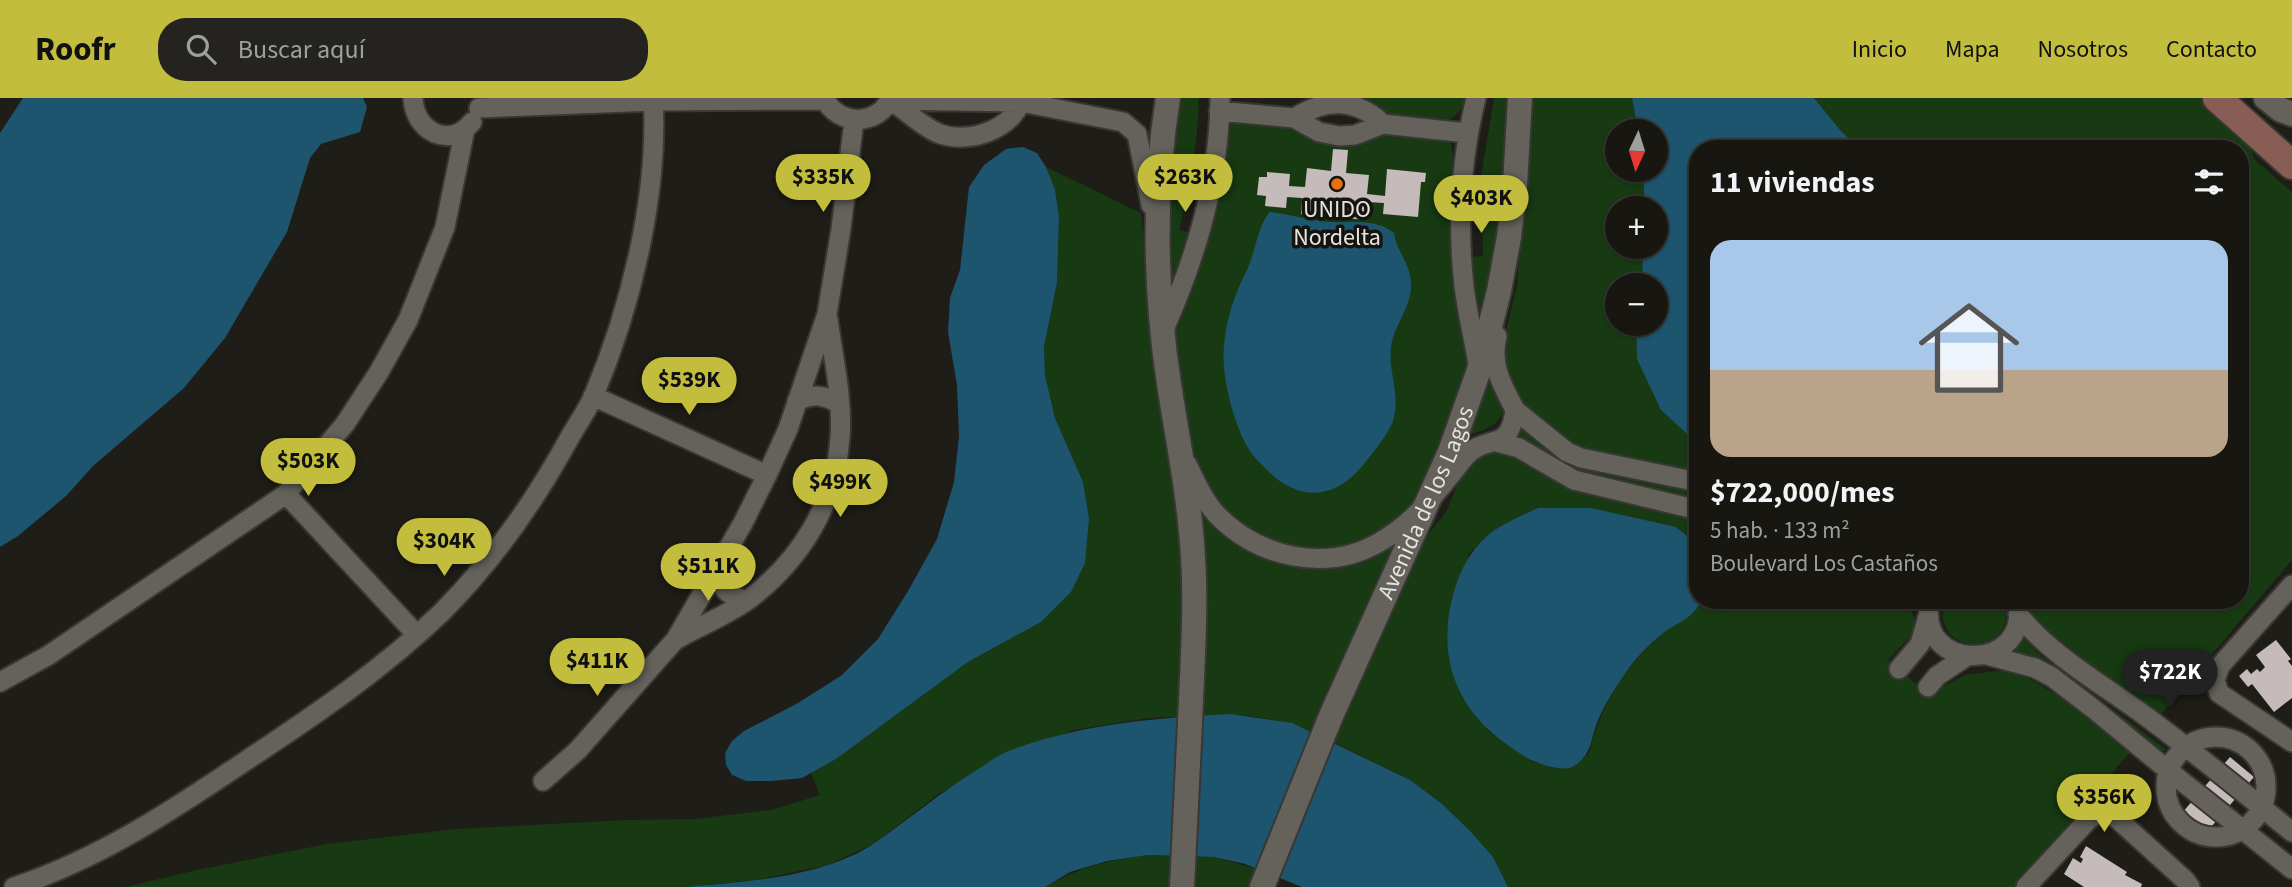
<!DOCTYPE html>
<html lang="es">
<meta charset="utf-8">
<style>
:root{--surface:#171611;--page:#24231f;--text:#f1f3f6;--muted:#9e9f9f;--line:#363531;--accent:#c3bd3e}
body{margin:0;font-family:"Source Sans 3",sans-serif;background:var(--page);color:var(--text);height:100vh;display:flex;flex-direction:column;font-size:26px;white-space:nowrap}
*{box-sizing:border-box;margin:0}
p{font-size:23px;color:var(--muted)}
.icon{flex:none;width:38px;height:38px;fill:none;stroke:currentColor;stroke-width:2;stroke-linecap:round;stroke-linejoin:round}
.map{position:relative;flex:1;overflow:hidden}
.side{position:absolute;left:1689px;top:42px;width:560px;height:469px;display:flex;flex-direction:column;background:var(--surface);border-radius:28px;box-shadow:0 2px 5px #0004,0 0 0 2px var(--line)}
.side>*{flex:none}
.needle{width:46px;rotate:184deg}
.buttons{position:absolute;left:1605px;top:21px;display:grid;gap:14px}
.buttons a{display:grid;place-items:center;width:63px;height:63px;border-radius:50%;background:var(--surface);box-shadow:0 2px 5px #0004,0 0 0 2px var(--line);font-size:35px}
.price{position:absolute;translate:-50% -60px;padding:0 16px;border-radius:24px;background:var(--accent);color:#111;font-size:23px;line-height:46px;filter:drop-shadow(0 2px 4px #0008)}
.price::after{content:'';position:absolute;left:50%;top:42px;width:21px;height:16px;margin-left:-10px;background:inherit;clip-path:polygon(0 0,100% 0,50% 100%)}
.price.active{background:#222;color:#fff}
ul{padding:0;list-style:none}
li{display:grid;align-content:center;gap:14px;height:371px;padding:0 21px}
li span{display:grid;place-items:center;height:217px;border-radius:21px;color:#555}
li>.icon{margin-inline-start:auto}
span .icon{width:126px;height:126px;fill:#fffc;stroke-width:1}
li b{font-size:30px}
h2{display:flex;justify-content:space-between;align-items:center;height:84px;padding:0 21px;font-size:30px}
header{display:flex;align-items:center;gap:42px;box-sizing:border-box;height:98px;padding:0 35px;background:var(--accent);color:#111}
header strong{font-size:33px}
nav{display:flex;gap:38px;margin-inline-start:auto;font-size:24px}
.search{width:490px;height:63px;background:var(--page);display:flex;align-items:center;gap:18px;box-sizing:border-box;padding:0 24px;border-radius:28px;color:var(--muted);font-size:26px}
.map>svg:first-child{display:block}
</style>
<header>
<strong>Roofr</strong>
<div class="search"><svg class="icon" aria-label="search" viewBox="0 0 24 24"><circle cx="10" cy="10" r="6"/><path d="M15 15l6 6"/></svg>Buscar aquí</div>
<nav><a>Inicio</a><a>Mapa</a><a>Nosotros</a><a>Contacto</a></nav>
</header>
<div class="map">
<svg width="2292" height="789" viewBox="0 0 2292 789">
<rect width="100%" height="100%" fill="#1f1d17"/>
<path fill="#173a12" d="M1179,0H1199C1198,46 1190,87 1179,132L1191,135L1170,196L1169,121Z
M1362,0H1465C1457,30 1436,22 1412,19C1404,17 1394,17 1385,14C1376,12 1370,4 1362,0Z
M1494,0H1510C1505,75 1498,150 1479,223L1471,180V159L1483,158L1481,79Z
M1530,0H1632L1638,33H1617V72H1643L1645,110H1617V149H1644L1641,187H1617V226H1636L1637,261L1693,343L1697,345V378L1582,352L1564,343L1547,329L1513,293L1503,274L1507,229L1517,188Z
M1814,0H2204L2249,42L2254,61L2292,94V462L2157,621L2049,543L2029,514L2027,502H2240V51H1859L1841,33Z
M1236,22L1380,36L1401,35L1446,41L1451,47L1453,58L1451,98V151L1467,254L1465,276L1459,299L1423,390L1409,411L1393,427L1354,447L1316,452L1271,445L1233,424L1195,373L1173,255L1177,219L1228,27Z
M1046,69L1141,115L1155,251L1182,458L1186,576L1179,577L1177,619L1148,620L1073,632L940,695L873,746L828,767L756,782L687,789H125L197,772L327,746L456,731L628,722L695,721L771,712L820,697L811,675L836,661L968,564L1041,524L1083,384L1055,320L1045,277L1044,249L1057,185L1059,119L1055,91Z
M1489,270L1504,311C1498,329 1486,331 1469,337L1467,335Z
M1516,327L1666,386L1697,394V404L1579,375L1541,356L1512,336Z
M1498,348L1697,419V446L1676,429L1538,410L1505,426L1488,437L1468,457L1488,633L1536,665L1588,657C1602,607 1621,572 1661,537C1675,525 1695,520 1701,502H1902L1910,509L1916,525L1909,540L1888,562L1928,596L1965,577L2004,572L2030,581L2060,599L2131,653L2016,789H1508L1493,759L1441,705L1410,682L1333,644L1409,461L1446,414L1468,361Z
M1194,404C1218,431 1257,469 1298,465C1328,461 1368,448 1399,441L1314,636C1280,619 1240,615 1202,618Z
M1944,502H2004C2022,558 1930,563 1944,502Z
M2024,540L2038,555L2166,651L2161,656L2013,556Z
M1147,757L1171,758L1170,789H1045C1081,768 1107,763 1147,757Z
M1197,759H1214L1260,772L1253,789H1195Z"/>
<path fill="#1d546e" d="M23,0H363L367,9L360,34L321,46L310,60L287,134L225,240L184,290L93,368L66,398L18,438L0,449V35Z
M1632,0H1814L1841,33L1859,51H1698L1697,345L1661,312L1637,261L1636,226H1656V187H1641L1644,149H1656V110H1645L1643,72H1656V33H1638Z
M1023,49L1037,55L1046,69L1055,91L1059,119L1057,185L1044,249L1045,277L1055,320L1083,384L1089,420L1085,465L1071,494L1041,524L968,564L836,661L802,680L772,683H746L732,677L726,667L725,655L732,643L744,633L798,605L842,577L878,541L908,493L937,441L954,384L959,338L957,287L948,234L950,200L960,172L969,89L984,67L1006,51Z
M1270,114C1287,116 1303,120 1319,123C1344,127 1373,118 1394,135C1397,155 1409,162 1411,184C1413,207 1394,226 1391,249C1388,274 1401,297 1393,323C1388,336 1376,351 1367,362C1338,402 1299,406 1265,370C1259,364 1252,357 1248,350C1233,324 1221,278 1224,248C1226,221 1235,195 1247,172C1255,155 1259,124 1270,114Z
M1538,410H1591L1676,429L1697,446L1698,502H1701C1695,520 1676,525 1662,536C1650,546 1638,558 1629,570C1618,586 1607,602 1599,620C1591,637 1593,654 1577,666C1569,673 1557,670 1547,668C1531,663 1518,655 1505,645C1455,609 1437,557 1453,497C1459,474 1469,454 1487,438C1501,426 1521,418 1538,410Z
M1230,616L1292,625L1410,682L1441,705L1470,733L1493,759L1508,789H1302L1245,766L1214,759L1148,757L1107,763L1070,774L1045,789H687C747,783 824,780 876,744C909,721 940,695 975,673C985,667 995,659 1006,654C1079,626 1153,620 1230,616Z"/>
<path fill="#c5bbba" d="M1333,51L1348,52L1346,75L1369,77L1367,96L1385,98L1387,71L1426,75L1425,84H1421L1418,119L1383,116L1384,105L1368,104L1366,122L1301,116L1302,100L1287,99L1286,110L1265,108L1266,98L1257,97L1259,79H1267V74L1290,76L1289,88L1305,89L1307,70L1331,73Z
M2276,542L2291,561L2288,563L2292,568V600L2274,614L2252,586L2248,589L2239,578L2247,571L2251,576L2257,571L2260,574L2265,569L2256,557Z
M2230,659L2254,679L2206,735L2182,715Z
M2086,748L2127,774L2125,777L2142,786L2141,789H2084L2064,776L2073,760L2081,765L2083,761L2080,759Z"/>
<g fill="none" stroke-linecap="round" stroke-linejoin="round">
<g stroke="#393734" stroke-width="23">
<path id="minor" d="M413,0C414,33 450,52 472,24
M824,0C838,28 877,29 891,0
M1476,0C1461,61 1457,125 1464,188C1467,214 1474,241 1478,267
M890,2L1021,4L1123,24L1137,36L1151,107
M890,2C906,12 922,29 940,36C969,46 1013,32 1022,0
M479,10L654,3L824,2
M1219,13L1294,20L1319,34L1339,38L1355,37L1383,26C1356,0 1326,0 1294,20
M1383,26L1467,35
M1163,234C1196,159 1219,84 1220,1
M593,298L767,377
M797,303C813,295 825,297 839,306
M1515,312L1567,354L1581,360L1698,384
M1497,344L1519,350L1574,382L1698,412
M1187,366C1195,383 1204,403 1217,417C1258,459 1325,475 1378,445C1415,425 1440,390 1465,359C1487,334 1509,357 1515,312C1502,286 1490,268 1497,238
M286,396L416,536
M719,469C719,490 726,497 746,503
M2292,487L2220,568L2215,582L2219,595L2292,644
M1930,502C1914,577 2034,575 2017,502
M2018,516C2048,555 2100,585 2140,614C2192,652 2242,693 2292,734
M677,541C700,528 727,517 748,502C801,462 836,405 840,339C843,300 833,259 828,221
M1987,557L2035,570L2052,579L2095,612L2169,673L2292,771
M1899,571L1920,546L1928,518
M0,584L49,557L286,396L345,326L379,274L408,222L445,129L465,31
M1928,589L1937,578L1967,558
M2166 689a50 50 0 1 1 100 0a50 50 0 1 1-100 0Z
M543,683L578,652L676,541L743,425L767,377L788,331L827,216L841,131L854,22
M14,789C99,761 173,712 247,662C315,617 383,571 442,514C493,463 535,403 570,339C578,325 588,311 594,297C631,209 659,95 653,0
M2026,789L2088,722C2097,715 2103,714 2113,717L2185,782L2190,789"/>
</g>
<g stroke="#393734" stroke-width="28">
<g id="tertiary">
<path d="M1168,0C1153,91 1155,195 1169,286C1178,344 1190,402 1193,460C1196,507 1193,555 1191,603C1188,665 1185,727 1182,789"/>
<path d="M2266,0L2281,12L2292,16"/>
<path id="s1" d="M1262,789L1331,618L1450,354L1479,272L1499,193L1509,139L1515,87L1520,0"/>
</g>
</g>
<g stroke="#393734" stroke-width="32">
<path id="secondary" d="M2217,0L2292,67"/>
</g>
<use href="#minor" stroke="#64625b" stroke-width="19"/>
<use href="#tertiary" stroke="#64625b" stroke-width="24"/>
<use href="#secondary" stroke="#885d54" stroke-width="28"/>
</g>
<circle fill="#e8710a" stroke="#16140e" stroke-width="2.5" cx="1337" cy="86" r="7"/>
<g text-anchor="middle" stroke-width="7" stroke-linejoin="round" paint-order="stroke">
<g font-size="24" fill="#e4e3df" stroke="#16140e">
<text x="1337" y="119">UNIDO<tspan x="1337" dy="28">Nordelta</tspan></text>
</g>
<g font-size="24" fill="#e4e3df" stroke="#16140e">
<text dy="8" stroke="none"><textPath href="#s1" startOffset="418">Avenida de los Lagos</textPath></text>
</g>
</g>
</svg>
<div class="buttons">
<a><svg class="needle" viewBox="-14 -14 28 28"><path d="M0-13l5 13h-10z" fill="#e53935"/><path d="M0 13l5-13h-10z" fill="#9e9f9f"/></svg></a>
<a>+</a>
<a>−</a>
</div>
<b class="price" style="left:823px;top:116px">$335K</b>
<b class="price" style="left:1185px;top:116px">$263K</b>
<b class="price" style="left:1481px;top:137px">$403K</b>
<b class="price" style="left:689px;top:319px">$539K</b>
<b class="price" style="left:308px;top:400px">$503K</b>
<b class="price" style="left:840px;top:421px">$499K</b>
<b class="price" style="left:444px;top:480px">$304K</b>
<b class="price" style="left:708px;top:505px">$511K</b>
<b class="price" style="left:597px;top:600px">$411K</b>
<b class="price active" style="left:2170px;top:611px">$722K</b>
<b class="price" style="left:2104px;top:736px">$356K</b>
<section class="side">
<h2>11 viviendas<svg class="icon" aria-label="filters" viewBox="0 0 24 24"><path d="M4 7h16M4 17h16"/><circle cx="9" cy="7" r="2"/><circle cx="15" cy="17" r="2"/></svg></h2>
<ul>
<li><span style="background:linear-gradient(#a9c7e8 60%,#b9a48a 0)"><svg class="icon" aria-label="home" viewBox="0 0 24 24"><path d="M3 11l9-7 9 7M6 9v11h12V9"/></svg></span><div><b>$722,000/mes</b><p>5 hab. · 133 m²</p><p>Boulevard Los Castaños</p></div></li>
</ul>
</section>
</div>
